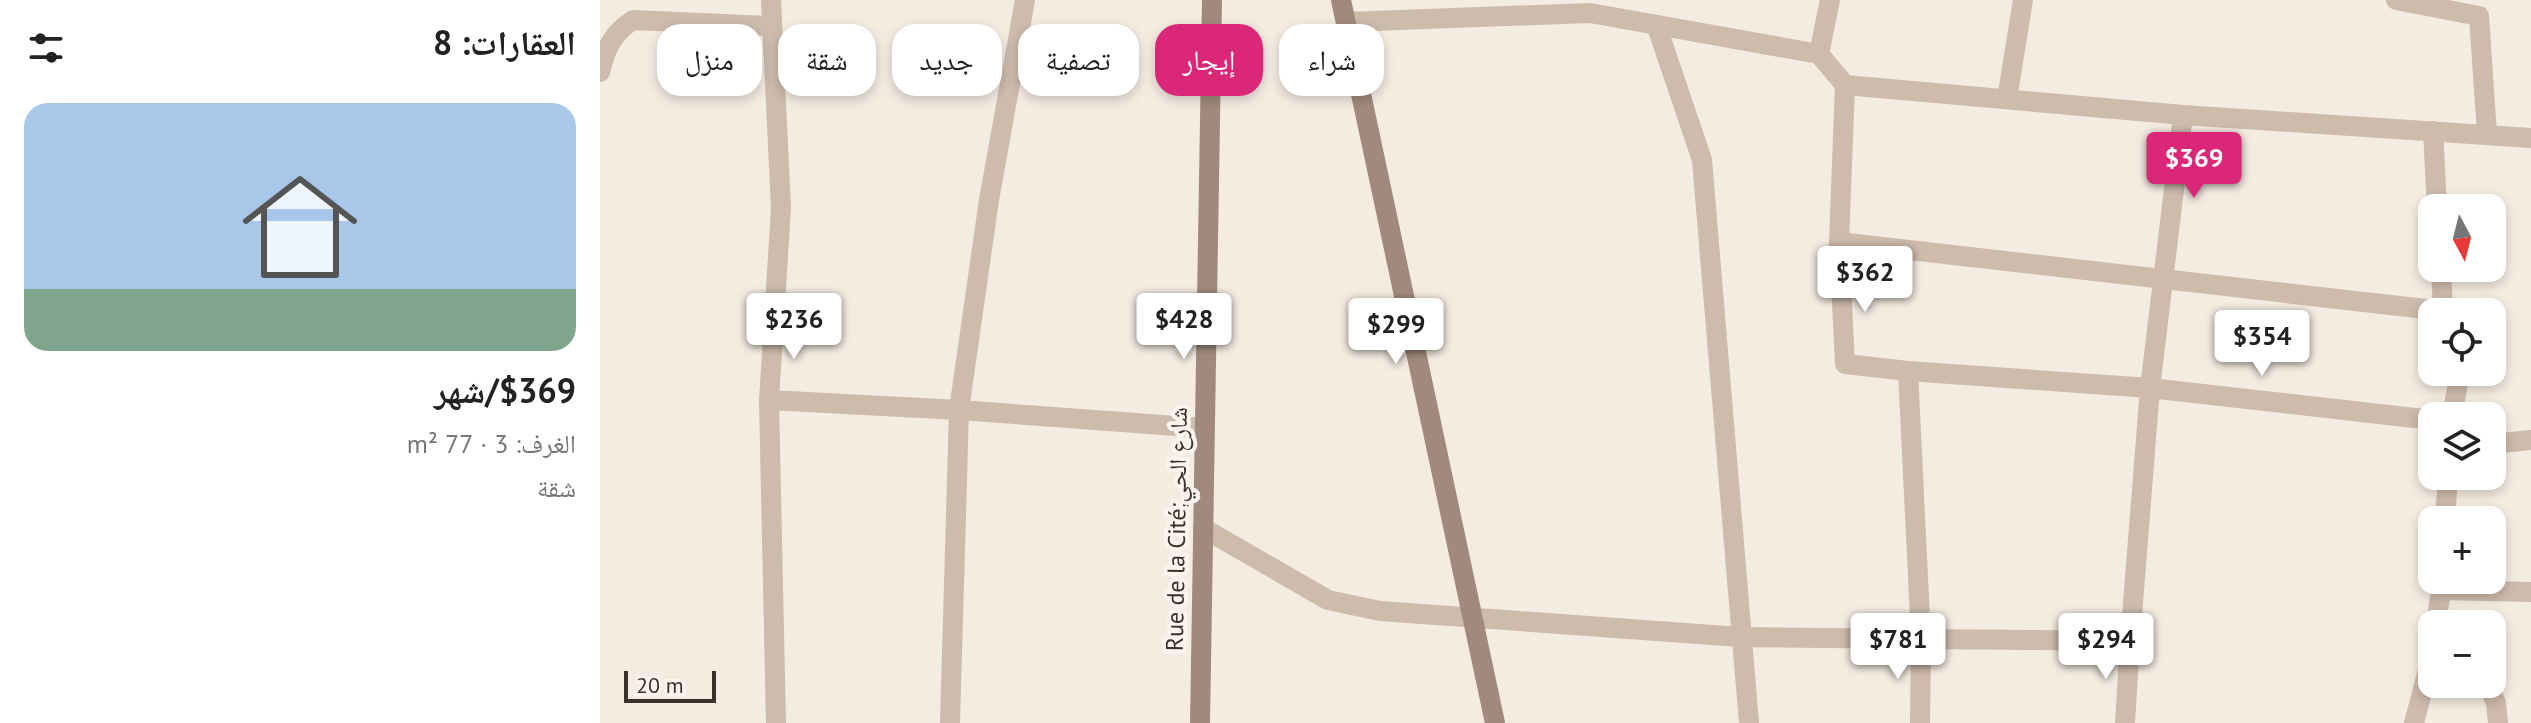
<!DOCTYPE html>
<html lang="ar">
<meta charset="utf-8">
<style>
:root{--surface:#fff;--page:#f2f2f2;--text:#222;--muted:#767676;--accent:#db2777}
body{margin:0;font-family:"PT Sans","Noto Naskh Arabic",sans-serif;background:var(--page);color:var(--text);direction:rtl;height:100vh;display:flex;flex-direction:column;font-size:30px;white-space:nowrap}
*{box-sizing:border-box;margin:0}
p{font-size:26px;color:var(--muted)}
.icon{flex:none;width:44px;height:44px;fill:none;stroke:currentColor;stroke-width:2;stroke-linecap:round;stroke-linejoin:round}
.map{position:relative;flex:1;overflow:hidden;direction:ltr}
.sheet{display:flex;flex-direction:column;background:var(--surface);width:600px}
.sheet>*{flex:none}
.banner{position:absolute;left:24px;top:24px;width:760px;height:72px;direction:rtl;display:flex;gap:16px}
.needle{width:52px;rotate:173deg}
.fabs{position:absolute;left:1818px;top:194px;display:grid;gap:16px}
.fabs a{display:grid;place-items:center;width:88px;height:88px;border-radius:16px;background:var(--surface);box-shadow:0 4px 12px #0003;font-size:40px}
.scale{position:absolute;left:24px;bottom:20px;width:92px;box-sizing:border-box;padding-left:8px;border:4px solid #3b302b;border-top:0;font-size:22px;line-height:28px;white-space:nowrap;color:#3b302b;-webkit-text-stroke:6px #fbf5ee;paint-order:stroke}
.price{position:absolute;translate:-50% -68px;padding:0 18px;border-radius:8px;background:#fff;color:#222;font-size:26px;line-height:52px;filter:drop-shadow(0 2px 4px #0008)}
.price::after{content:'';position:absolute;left:50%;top:48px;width:24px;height:18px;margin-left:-12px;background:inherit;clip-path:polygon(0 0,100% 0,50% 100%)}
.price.current{background:var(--accent);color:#fff}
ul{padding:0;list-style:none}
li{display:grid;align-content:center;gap:16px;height:424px;padding:0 24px}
li span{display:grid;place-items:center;height:248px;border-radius:24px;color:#555}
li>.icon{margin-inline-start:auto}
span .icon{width:144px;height:144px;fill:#fffc;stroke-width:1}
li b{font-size:34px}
h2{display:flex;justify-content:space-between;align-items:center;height:96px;padding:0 24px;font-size:34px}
.chip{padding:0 28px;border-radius:24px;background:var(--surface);box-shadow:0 4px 12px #0003;font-size:28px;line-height:72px}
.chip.current{background:var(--accent);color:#fff}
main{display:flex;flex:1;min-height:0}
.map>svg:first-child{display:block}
</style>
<main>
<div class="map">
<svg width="1931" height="723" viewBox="0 0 1931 723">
<rect width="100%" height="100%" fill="#f4ebe1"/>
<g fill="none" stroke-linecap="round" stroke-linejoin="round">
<path stroke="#cdbbac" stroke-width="20" d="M171,0L181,208L169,400L176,723
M1796,0L1879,16L1887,134
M746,22L990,13L1219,54L1245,85L1583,115L1931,138
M1057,27L1102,160L1149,723
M1219,54L1230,0
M0,72C6,48 12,34 33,20L172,26
M1245,85L1239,242L1843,311L1841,268
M1407,99L1423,0
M1583,115L1550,388L1832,420
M1833,131L1837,208
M1239,242L1245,364L1308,371
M1308,371L1550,388L1530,641L1321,639Z
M169,400L359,410L389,200L425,0
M1852,416L1860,372
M1892,444L1931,440
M1845,520L1848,476
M603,528L728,600L780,611L1140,637L1321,639L1320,723
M1841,580V590L1931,592
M1836,624L1841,590
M1888,684L1896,703L1898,723
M350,723L359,410L604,428
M1525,723L1530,641
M1814,723L1832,655"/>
<path stroke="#a18a7d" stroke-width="20" d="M741,0L895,723
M600,723L612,0"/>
</g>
<g text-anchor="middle" stroke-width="8" stroke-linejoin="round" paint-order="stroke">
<g font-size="24" fill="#3b302b" stroke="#fbf5ee">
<text transform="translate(577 529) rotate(-89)" y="8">Rue de la Cité;شارع الحي</text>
</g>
</g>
</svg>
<div class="fabs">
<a><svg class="needle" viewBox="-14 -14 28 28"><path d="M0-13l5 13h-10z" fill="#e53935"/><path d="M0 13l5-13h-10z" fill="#767676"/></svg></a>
<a><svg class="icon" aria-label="locate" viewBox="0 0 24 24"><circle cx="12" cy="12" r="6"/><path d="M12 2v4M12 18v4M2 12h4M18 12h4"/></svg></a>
<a><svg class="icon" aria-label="layers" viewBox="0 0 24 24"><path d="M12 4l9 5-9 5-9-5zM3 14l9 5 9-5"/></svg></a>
<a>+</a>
<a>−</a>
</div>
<div class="scale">20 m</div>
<b class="price current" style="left:1594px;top:200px">$369</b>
<b class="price" style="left:1265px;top:314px">$362</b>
<b class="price" style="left:194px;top:361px">$236</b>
<b class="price" style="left:584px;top:361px">$428</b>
<b class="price" style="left:796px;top:366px">$299</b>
<b class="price" style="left:1662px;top:378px">$354</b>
<b class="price" style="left:1298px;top:681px">$781</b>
<b class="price" style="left:1506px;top:681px">$294</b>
<div class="banner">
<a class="chip">شراء</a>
<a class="chip current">إيجار</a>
<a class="chip">تصفية</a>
<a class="chip">جديد</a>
<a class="chip">شقة</a>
<a class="chip">منزل</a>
</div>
</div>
<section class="sheet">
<h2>العقارات: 8<svg class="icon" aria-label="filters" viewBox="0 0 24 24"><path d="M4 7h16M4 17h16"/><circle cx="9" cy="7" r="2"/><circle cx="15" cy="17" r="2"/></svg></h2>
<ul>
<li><span style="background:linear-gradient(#a9c7e8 75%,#7fa58c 0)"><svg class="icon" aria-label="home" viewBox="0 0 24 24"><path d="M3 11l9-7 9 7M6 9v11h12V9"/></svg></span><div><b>$369/شهر</b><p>الغرف: 3 · 77 m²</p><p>شقة</p></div></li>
</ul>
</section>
</main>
